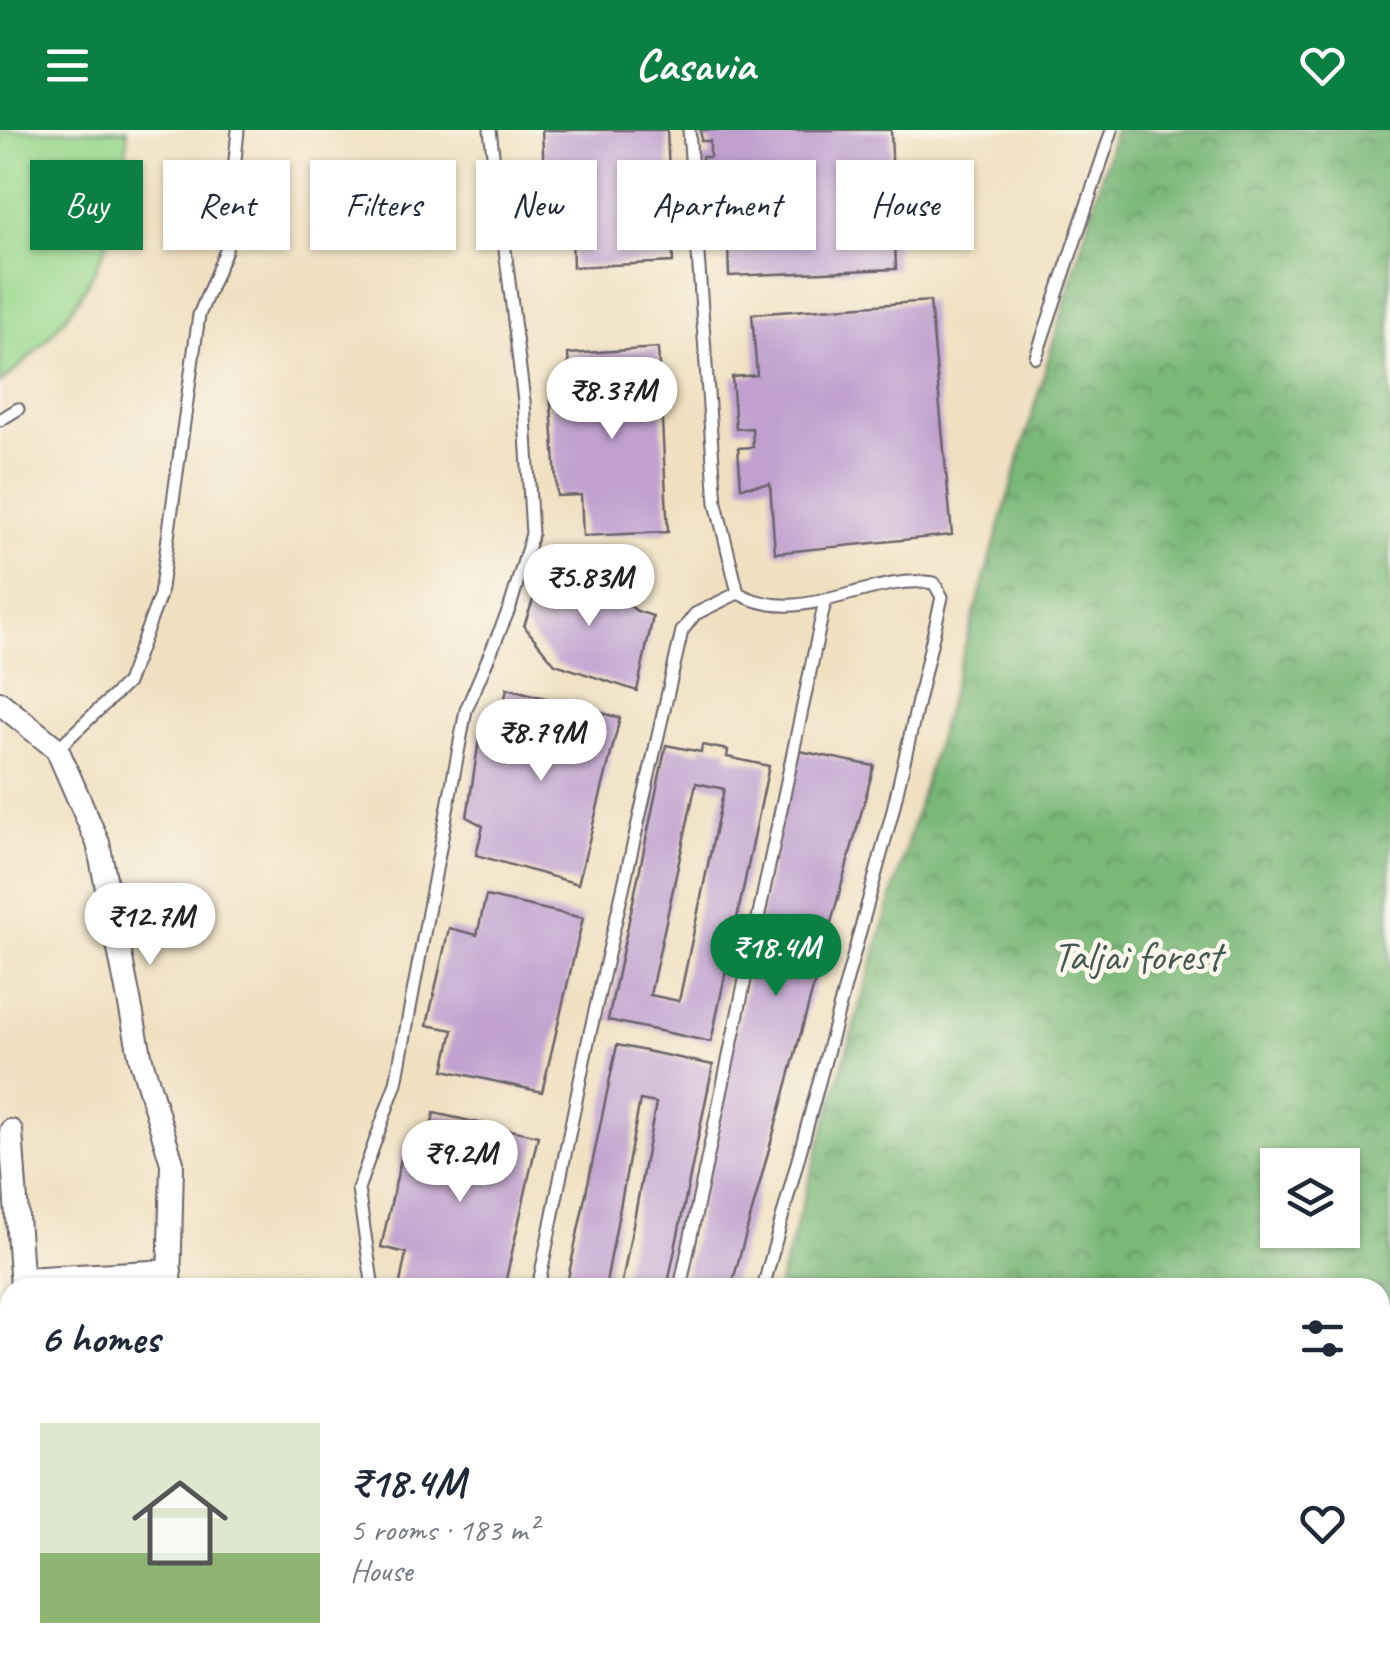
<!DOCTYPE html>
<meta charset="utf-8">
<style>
:root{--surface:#fff;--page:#f2f2f3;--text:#1f2937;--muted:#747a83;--accent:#0b8043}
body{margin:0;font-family:Caveat,sans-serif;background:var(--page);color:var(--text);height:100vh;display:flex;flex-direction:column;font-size:38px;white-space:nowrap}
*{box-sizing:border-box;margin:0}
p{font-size:32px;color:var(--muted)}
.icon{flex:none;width:55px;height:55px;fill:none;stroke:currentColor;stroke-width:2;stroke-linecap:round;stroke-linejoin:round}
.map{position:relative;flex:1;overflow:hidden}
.side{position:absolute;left:0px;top:1148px;width:1390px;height:392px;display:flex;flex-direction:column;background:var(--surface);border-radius:30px 30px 0 0;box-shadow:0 2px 8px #0004}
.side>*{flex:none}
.banner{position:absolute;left:30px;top:30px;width:1330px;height:90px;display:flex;gap:20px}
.buttons{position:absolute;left:1260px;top:1018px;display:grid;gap:20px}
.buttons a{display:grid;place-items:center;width:100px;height:100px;border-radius:0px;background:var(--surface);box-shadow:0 2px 8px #0004;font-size:50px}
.price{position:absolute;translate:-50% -85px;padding:0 22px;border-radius:35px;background:#fff;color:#222;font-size:32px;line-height:65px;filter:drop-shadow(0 2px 5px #0008)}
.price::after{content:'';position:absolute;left:50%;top:60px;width:30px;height:22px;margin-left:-15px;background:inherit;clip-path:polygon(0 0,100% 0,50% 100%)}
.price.selected{background:var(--accent);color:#fff}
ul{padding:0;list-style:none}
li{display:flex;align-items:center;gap:30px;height:250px;padding:0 40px}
li span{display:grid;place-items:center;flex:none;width:280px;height:200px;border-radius:0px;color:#555}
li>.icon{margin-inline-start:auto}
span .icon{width:120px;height:120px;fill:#fffc;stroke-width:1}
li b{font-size:42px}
h2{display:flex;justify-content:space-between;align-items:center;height:120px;padding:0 40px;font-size:42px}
.tag{padding:0 35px;border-radius:0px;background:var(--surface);box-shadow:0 2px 8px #0004;font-size:35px;line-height:90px}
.tag.selected{background:var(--accent);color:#fff}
header{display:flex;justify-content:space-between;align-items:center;height:130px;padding:0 40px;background:var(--accent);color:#fff;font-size:45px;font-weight:600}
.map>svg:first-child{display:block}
</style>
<header><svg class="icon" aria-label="menu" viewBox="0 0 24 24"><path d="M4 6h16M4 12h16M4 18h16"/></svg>Casavia<svg class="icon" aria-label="heart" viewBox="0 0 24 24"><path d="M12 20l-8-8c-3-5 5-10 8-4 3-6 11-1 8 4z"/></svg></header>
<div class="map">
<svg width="1390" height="1539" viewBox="0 0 1390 1539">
<defs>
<pattern id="forest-crowns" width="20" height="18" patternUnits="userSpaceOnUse" patternTransform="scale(2.5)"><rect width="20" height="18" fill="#7ab878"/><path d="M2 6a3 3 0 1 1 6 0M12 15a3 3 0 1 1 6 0" fill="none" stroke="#649564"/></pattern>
</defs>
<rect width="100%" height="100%" fill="#fbf7ec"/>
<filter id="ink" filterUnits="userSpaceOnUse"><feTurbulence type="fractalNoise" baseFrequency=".01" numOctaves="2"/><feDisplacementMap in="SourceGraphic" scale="20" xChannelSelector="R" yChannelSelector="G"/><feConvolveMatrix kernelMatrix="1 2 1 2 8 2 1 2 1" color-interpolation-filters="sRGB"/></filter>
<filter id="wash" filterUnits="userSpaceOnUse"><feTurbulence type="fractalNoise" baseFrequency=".0048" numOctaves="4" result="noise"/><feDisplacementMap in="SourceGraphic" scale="40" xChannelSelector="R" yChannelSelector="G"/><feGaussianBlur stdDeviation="2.25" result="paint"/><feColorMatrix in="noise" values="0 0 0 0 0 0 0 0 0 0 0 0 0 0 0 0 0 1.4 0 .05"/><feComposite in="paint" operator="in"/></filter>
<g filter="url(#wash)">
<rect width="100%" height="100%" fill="#f0e0c1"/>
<path fill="url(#forest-crowns)" stroke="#4e6d5a" stroke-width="2.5" fill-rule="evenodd" d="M1115,0H1390V1539H807L766,1530H1380V1158L778,1157ZM1278,1035H1342V1100H1278Z"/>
<path fill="#98d78c" stroke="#5d7c64" stroke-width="2.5" d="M0,0H127C129,103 79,191 0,253Z"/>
<g id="blocks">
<path fill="#bfa0cf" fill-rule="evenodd" d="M542,0H667L673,132L573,137L572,104L547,106Z
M701,0H891L896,139L729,146L727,87H704L702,27H710V11H701Z
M930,171L952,405L775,423L770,354L741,357L738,318L753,317L752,298L736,299L732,247L757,245L752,184Z
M658,218L668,402L583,406L581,365L557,366L550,259L570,258L568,224Z
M586,445L637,481L653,486L637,561L555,534L524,496L541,447Z
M507,558L620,588L578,754L476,725L483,696L467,687L481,597L498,604Z
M666,615L701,622L702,615L728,620L727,627L769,636L711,912L608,890ZM696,653L724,659L679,871L650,865Z
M795,620L874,636L731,1158H683Z
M486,766L583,788L542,962L444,940L453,900L427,895L449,798L477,805Z
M617,915L713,935L667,1158H621L656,973L640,970L605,1158H566Z
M434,983L538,1006L504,1158H399L406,1123L381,1117L404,1016L426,1020Z
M0,1194H10V1231L0,1230Z
M0,1238H10V1277H0Z
M0,1284H10L9,1324H0Z
M0,1328L9,1329L7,1367H0Z
M0,1373L6,1374L5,1403L0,1402Z
M0,1439H6L5,1470H0Z
M0,1475H6L4,1514H0Z"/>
</g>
</g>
<g filter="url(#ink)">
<use href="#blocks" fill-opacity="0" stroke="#6a646a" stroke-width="2.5"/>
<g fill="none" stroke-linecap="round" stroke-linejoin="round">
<g stroke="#6a646a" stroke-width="15">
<path id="lane" d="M689,0L716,373L738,463C803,499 867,443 934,453L942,467L892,684L763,1158
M1036,227L1112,0
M0,290L18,279
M57,619L127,553L160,465L199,185L226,120L238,0
M373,1158L358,1059L396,953L466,580L510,477L532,404L524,271L490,0
M538,1158L587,916L682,501L695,484L738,463
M680,1158L825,471
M467,1539L469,1530
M672,1539L673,1530"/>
</g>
<g stroke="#6a646a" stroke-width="26">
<path id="street" d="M0,573L57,619L98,713L141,930L172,1033L169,1158
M11,1001L22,1158
M22,1149L170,1141
M14,1539V1530
M80,1539L82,1530"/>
</g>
<use href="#lane" stroke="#fff" stroke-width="11"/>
<use href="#street" stroke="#fff" stroke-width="22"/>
</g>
</g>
<g text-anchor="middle" stroke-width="9" stroke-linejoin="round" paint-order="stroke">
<g font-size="42" fill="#455853" stroke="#fbf7ec">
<text x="1137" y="840">Taljai forest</text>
</g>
</g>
</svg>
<div class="buttons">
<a><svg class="icon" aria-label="layers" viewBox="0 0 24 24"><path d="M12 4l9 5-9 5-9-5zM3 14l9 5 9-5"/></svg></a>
</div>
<b class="price" style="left:612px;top:312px">₹8.37M</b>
<b class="price" style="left:589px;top:499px">₹5.83M</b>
<b class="price" style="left:541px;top:654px">₹8.79M</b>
<b class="price" style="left:150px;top:838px">₹12.7M</b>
<b class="price selected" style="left:776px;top:869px">₹18.4M</b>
<b class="price" style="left:460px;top:1075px">₹9.2M</b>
<div class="banner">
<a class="tag selected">Buy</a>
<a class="tag">Rent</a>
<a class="tag">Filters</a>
<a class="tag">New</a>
<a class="tag">Apartment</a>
<a class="tag">House</a>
</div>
<section class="side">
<h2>6 homes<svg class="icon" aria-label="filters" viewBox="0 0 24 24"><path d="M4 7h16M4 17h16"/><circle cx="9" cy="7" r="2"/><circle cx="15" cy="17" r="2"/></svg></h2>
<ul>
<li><span style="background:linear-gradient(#dfe7d0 65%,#8fb573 0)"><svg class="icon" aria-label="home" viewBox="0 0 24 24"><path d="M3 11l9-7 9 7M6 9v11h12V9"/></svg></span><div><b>₹18.4M</b><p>5 rooms · 183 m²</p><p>House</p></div><svg class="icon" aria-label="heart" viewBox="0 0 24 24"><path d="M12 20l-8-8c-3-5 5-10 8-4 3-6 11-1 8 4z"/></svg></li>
</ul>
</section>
</div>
